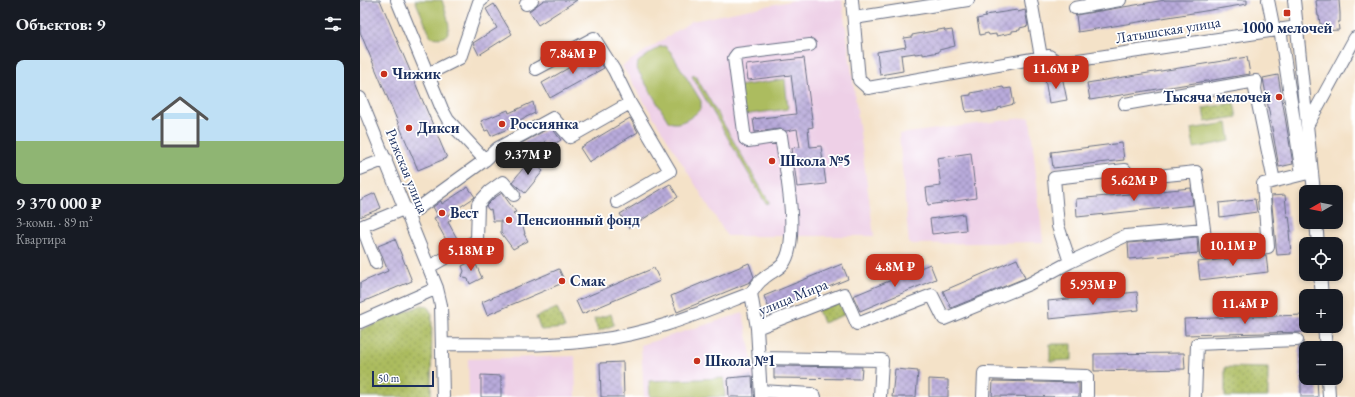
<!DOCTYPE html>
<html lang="ru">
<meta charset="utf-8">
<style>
:root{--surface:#171b24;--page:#20242c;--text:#f1f3f6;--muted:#9ea1a6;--accent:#c8321e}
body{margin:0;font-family:"EB Garamond",serif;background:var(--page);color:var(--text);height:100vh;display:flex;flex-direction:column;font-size:15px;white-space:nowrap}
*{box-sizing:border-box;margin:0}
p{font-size:13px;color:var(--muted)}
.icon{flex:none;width:22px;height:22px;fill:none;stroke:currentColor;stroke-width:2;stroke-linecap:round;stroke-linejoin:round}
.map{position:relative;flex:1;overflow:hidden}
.sheet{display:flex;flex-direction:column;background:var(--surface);width:360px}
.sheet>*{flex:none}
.needle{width:26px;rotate:261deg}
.tools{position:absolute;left:939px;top:185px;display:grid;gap:8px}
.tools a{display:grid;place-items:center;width:44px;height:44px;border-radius:8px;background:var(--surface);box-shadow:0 2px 6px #0003;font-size:20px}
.scale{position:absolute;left:12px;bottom:10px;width:62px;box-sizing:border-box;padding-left:4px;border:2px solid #1b2f5e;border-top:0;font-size:11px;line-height:14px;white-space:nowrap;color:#1b2f5e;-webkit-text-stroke:3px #fff;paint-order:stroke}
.price{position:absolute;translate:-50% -34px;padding:0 9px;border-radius:8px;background:var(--accent);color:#fff;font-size:13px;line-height:26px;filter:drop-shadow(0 1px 2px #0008)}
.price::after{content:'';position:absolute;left:50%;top:24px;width:12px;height:9px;margin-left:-6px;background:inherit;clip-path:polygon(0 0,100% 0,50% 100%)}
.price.current{background:#222;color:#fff}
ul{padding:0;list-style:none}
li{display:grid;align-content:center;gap:8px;height:212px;padding:0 16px}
li span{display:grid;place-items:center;height:124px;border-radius:8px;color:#555}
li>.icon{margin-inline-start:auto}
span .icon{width:72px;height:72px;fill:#fffc;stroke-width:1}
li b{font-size:17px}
h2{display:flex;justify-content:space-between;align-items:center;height:48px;padding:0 16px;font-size:17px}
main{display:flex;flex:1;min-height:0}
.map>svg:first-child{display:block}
</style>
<main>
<section class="sheet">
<h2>Объектов: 9<svg class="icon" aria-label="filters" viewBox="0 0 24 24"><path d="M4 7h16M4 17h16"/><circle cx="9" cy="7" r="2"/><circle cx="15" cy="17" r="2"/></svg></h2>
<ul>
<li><span style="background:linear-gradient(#bfe0f5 65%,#8fb573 0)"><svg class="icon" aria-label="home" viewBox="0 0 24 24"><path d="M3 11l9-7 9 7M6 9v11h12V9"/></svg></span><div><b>9 370 000 ₽</b><p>3-комн. · 89 m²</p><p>Квартира</p></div></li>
</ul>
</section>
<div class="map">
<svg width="995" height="397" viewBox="0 0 995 397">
<defs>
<pattern id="park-dots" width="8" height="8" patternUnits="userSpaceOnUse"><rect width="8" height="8" fill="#acbc5e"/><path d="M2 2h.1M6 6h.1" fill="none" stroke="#8b9951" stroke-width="1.8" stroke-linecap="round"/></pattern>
<pattern id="building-cross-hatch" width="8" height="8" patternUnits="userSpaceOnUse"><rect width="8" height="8" fill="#b9abdb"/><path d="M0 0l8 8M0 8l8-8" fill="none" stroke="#968cb5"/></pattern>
</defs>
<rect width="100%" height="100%" fill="#fff"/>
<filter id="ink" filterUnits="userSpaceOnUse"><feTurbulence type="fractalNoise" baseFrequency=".025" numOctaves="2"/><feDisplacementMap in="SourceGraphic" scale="8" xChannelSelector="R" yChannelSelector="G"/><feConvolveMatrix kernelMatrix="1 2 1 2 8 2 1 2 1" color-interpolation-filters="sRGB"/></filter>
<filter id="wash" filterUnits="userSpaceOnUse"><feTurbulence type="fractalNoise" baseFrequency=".012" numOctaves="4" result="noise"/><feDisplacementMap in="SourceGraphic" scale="16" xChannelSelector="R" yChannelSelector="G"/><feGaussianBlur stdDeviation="0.9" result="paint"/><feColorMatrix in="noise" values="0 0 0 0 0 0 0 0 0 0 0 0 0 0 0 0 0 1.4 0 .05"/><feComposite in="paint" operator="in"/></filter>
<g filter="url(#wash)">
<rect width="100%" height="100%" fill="#f4e2c8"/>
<path fill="#eed0e7" d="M435,0H482L514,236H367L262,66L332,21Z
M670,117L683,242L549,244L539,134Z
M383,313L395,376L396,397H284L281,345Z
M215,356L216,397H109L108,359Z"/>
<path fill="#acbc5e" stroke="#64765e" d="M55,0H82C86,14 100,43 71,37Z
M305,46L310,51L341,101V108C335,116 318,128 308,121L277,69L278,62L299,47Z
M335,75L409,202L406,204L332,76Z
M425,79L428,109L382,115L379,86Z
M867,123L870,141L834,148L831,129Z
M364,378L365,397H290L289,381Z"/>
<path fill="url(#park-dots)" stroke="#64765e" d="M874,103L877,117L845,122L843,108Z
M480,303L484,315L463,323L458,310Z
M62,305L67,306L72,314L71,397H0V330Z
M197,308L205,328L181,330L176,317Z
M251,314L254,325L238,331L234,319Z
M690,344H712V360L690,361Z
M865,367L908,368V397H865Z"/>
<g id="blocks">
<path fill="url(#building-cross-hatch)" d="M0,0H20L87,158L58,170L0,32Z
M184,0H217L178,25L169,11Z
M805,0H887V4L718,32L716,15Z
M958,0H979L980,13V22H978L979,30L963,31L962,24H960L959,16H958L956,1Z
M134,4L152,34L119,55L113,43L137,28L126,9Z
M657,10L658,12L665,10L668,26L660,28V30L652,31V33L636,36V34L629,35L628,33L620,35L617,19L626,17L625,15Z
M584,29L585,31L592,30L595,46L579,50V52L563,55V53L555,54V53L541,55L543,71L520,75L517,52L546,47L544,38L552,37V35Z
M235,53L244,68L190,98L182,83Z
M887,57L890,74L730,100L727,83Z
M444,58L453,127L448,128L450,147L461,146L466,184L437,187L432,148L440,147L437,129L426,131L420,129L395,132L393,119L436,114L431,75L388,80L386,65Z
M918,75L933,164L919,167L903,78Z
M702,76L707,100L689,103L685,79Z
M643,87L644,89L651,88L654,104L638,108V110L622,113V111L614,112V111L606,112L603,96L611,95V93Z
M173,102L175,113L153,123L155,126L131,136L128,130L125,131L121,121L148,110L149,113Z
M270,118L278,132L229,162L220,148Z
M191,127L201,140L184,150L182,146L186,141L146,163L141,155L142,154Z
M762,143L764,160L693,168L691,152Z
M611,153L616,198L568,205L566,188L581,186L577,158Z
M170,160L183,171L165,193L152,182Z
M310,184L318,197L269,228L260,214Z
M108,187L115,197L88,215L91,220L88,222L99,242L90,247L74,218L78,216L73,207L81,201L82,204Z
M831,188L833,205L717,217L716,199Z
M15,193L21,208L0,217V200Z
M142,193L156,212L153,213L162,222L165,234H164L168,241L153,249L141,233V221H133L131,209L129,210L126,206L134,198Z
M925,195L927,217L929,216L931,231H929L931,254L917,255L911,196Z
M895,199L897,212L860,217L859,203Z
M604,214L606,230L572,234L570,219Z
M837,237L838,253L769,259L768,243Z
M35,239L52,281L0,303V283L28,271L18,246Z
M906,255L908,272L840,280L838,262Z
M657,259L665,278L591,308L583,291Z
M114,260L122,278L110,284L108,279L104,278L102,276L104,271L102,266Z
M389,263L394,277L390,282L317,312L311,296Z
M482,264L488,279L410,311L404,296Z
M570,264L576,279L500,311L493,296Z
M294,268L300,281L222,314L216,301Z
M199,269L205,282L127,315L122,302Z
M777,292L779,310L689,319L688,301Z
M944,315L945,332L825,335L824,319Z
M942,345H946V376L940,377L939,347Z
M824,353L825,369L734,371V354Z
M263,362L264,397H241L240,363Z
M414,366L502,367L501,379L414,378Z
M535,369L558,371L556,397H532Z
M121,375L141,376V397H121Z
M392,376L393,397H369L368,378Z
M941,378H957L958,397H941Z
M569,379L588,380V397H569Z
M633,381L719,383V397L632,396Z"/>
</g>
</g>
<g filter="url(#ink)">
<use href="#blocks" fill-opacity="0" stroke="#676e83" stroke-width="1"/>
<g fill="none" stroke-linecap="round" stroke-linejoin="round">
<g stroke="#676e83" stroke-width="14">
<path id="minor" d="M37,0L82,109L88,120L125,160
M492,0L499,80L508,88L689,56L699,63L937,27
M671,0L681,57
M908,0L914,30
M934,0L954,192
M166,4L172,0
M715,8L760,0
M494,18L608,0
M920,29L942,174
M68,74L100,58L119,2L122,0
M0,98L77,288L81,305L83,397
M765,104L896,81L895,89L914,181
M948,124L995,38
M0,169L26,159
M257,202L310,171L270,103
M49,215L125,160L138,148L193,118L210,137L270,103L254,70L234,38L176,69
M956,222L958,244
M2,226L16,263
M0,227L46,208
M844,229L846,254L908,247L903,184L952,172
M710,262L698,226L694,178L765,170
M69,267L117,240L118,204L129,192L143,182L154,195
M960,274L962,296
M391,293C395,288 398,282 403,279C409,273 418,270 423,264C441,241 425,166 421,136L388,141L385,139L374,58L377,54L450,45
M0,322L77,288
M964,326L966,348
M397,328L401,397
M82,344C133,344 186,347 237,340C291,334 342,312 391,293L397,328L484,294L497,324L572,295L584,319L669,284L710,262L765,236L844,229L836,172L777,178
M400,358L522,360L520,397
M968,378L969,397
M401,391L451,394L455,397
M623,397L624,373L727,376V397
M835,397L837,344L937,340"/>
</g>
<use href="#minor" stroke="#fff" stroke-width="12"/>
</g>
</g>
<g fill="#c8321e" stroke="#fff" stroke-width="1.5">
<rect x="923" y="9" width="8" height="8" rx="2"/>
<circle cx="24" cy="74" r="4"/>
<circle cx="919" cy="97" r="4"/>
<circle cx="142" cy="124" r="4"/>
<circle cx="49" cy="128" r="4"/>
<circle cx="412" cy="161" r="4"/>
<circle cx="82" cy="213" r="4"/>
<circle cx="149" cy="220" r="4"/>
<circle cx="202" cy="281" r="4"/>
<circle cx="337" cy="361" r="4"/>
</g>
<g text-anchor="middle" stroke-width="3.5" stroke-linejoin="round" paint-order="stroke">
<g font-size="15" font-weight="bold" fill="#1b2f5e" stroke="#fff" text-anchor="start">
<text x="927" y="33" text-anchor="middle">1000 мелочей</text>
<text x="32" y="79">Чижик</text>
<text x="911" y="102" text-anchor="end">Тысяча мелочей</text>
<text x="150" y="129">Россиянка</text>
<text x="57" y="133">Дикси</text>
<text x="420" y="166">Школа №5</text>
<text x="90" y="218">Вест</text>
<text x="157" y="225">Пенсионный фонд</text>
<text x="210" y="286">Смак</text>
<text x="345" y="366">Школа №1</text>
</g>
<g font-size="15" fill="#1b2f5e" stroke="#fff">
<text transform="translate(808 30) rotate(-9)" y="5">Латышская улица</text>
<text transform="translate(47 171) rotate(68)" y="5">Рижская улица</text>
<text transform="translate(433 297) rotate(-22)" y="5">улица Мира</text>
</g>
</g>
</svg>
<div class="tools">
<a><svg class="needle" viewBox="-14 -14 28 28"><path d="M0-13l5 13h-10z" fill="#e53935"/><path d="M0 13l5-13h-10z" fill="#9ea1a6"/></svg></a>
<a><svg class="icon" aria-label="locate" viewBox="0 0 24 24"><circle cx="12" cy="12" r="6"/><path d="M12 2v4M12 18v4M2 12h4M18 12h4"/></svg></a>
<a>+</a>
<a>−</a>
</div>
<div class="scale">50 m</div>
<b class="price" style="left:213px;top:75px">7.84M ₽</b>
<b class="price" style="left:696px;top:90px">11.6M ₽</b>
<b class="price current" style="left:168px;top:176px">9.37M ₽</b>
<b class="price" style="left:774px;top:202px">5.62M ₽</b>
<b class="price" style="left:873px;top:267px">10.1M ₽</b>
<b class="price" style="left:111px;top:272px">5.18M ₽</b>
<b class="price" style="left:535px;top:288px">4.8M ₽</b>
<b class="price" style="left:733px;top:306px">5.93M ₽</b>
<b class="price" style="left:885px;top:325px">11.4M ₽</b>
</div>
</main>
